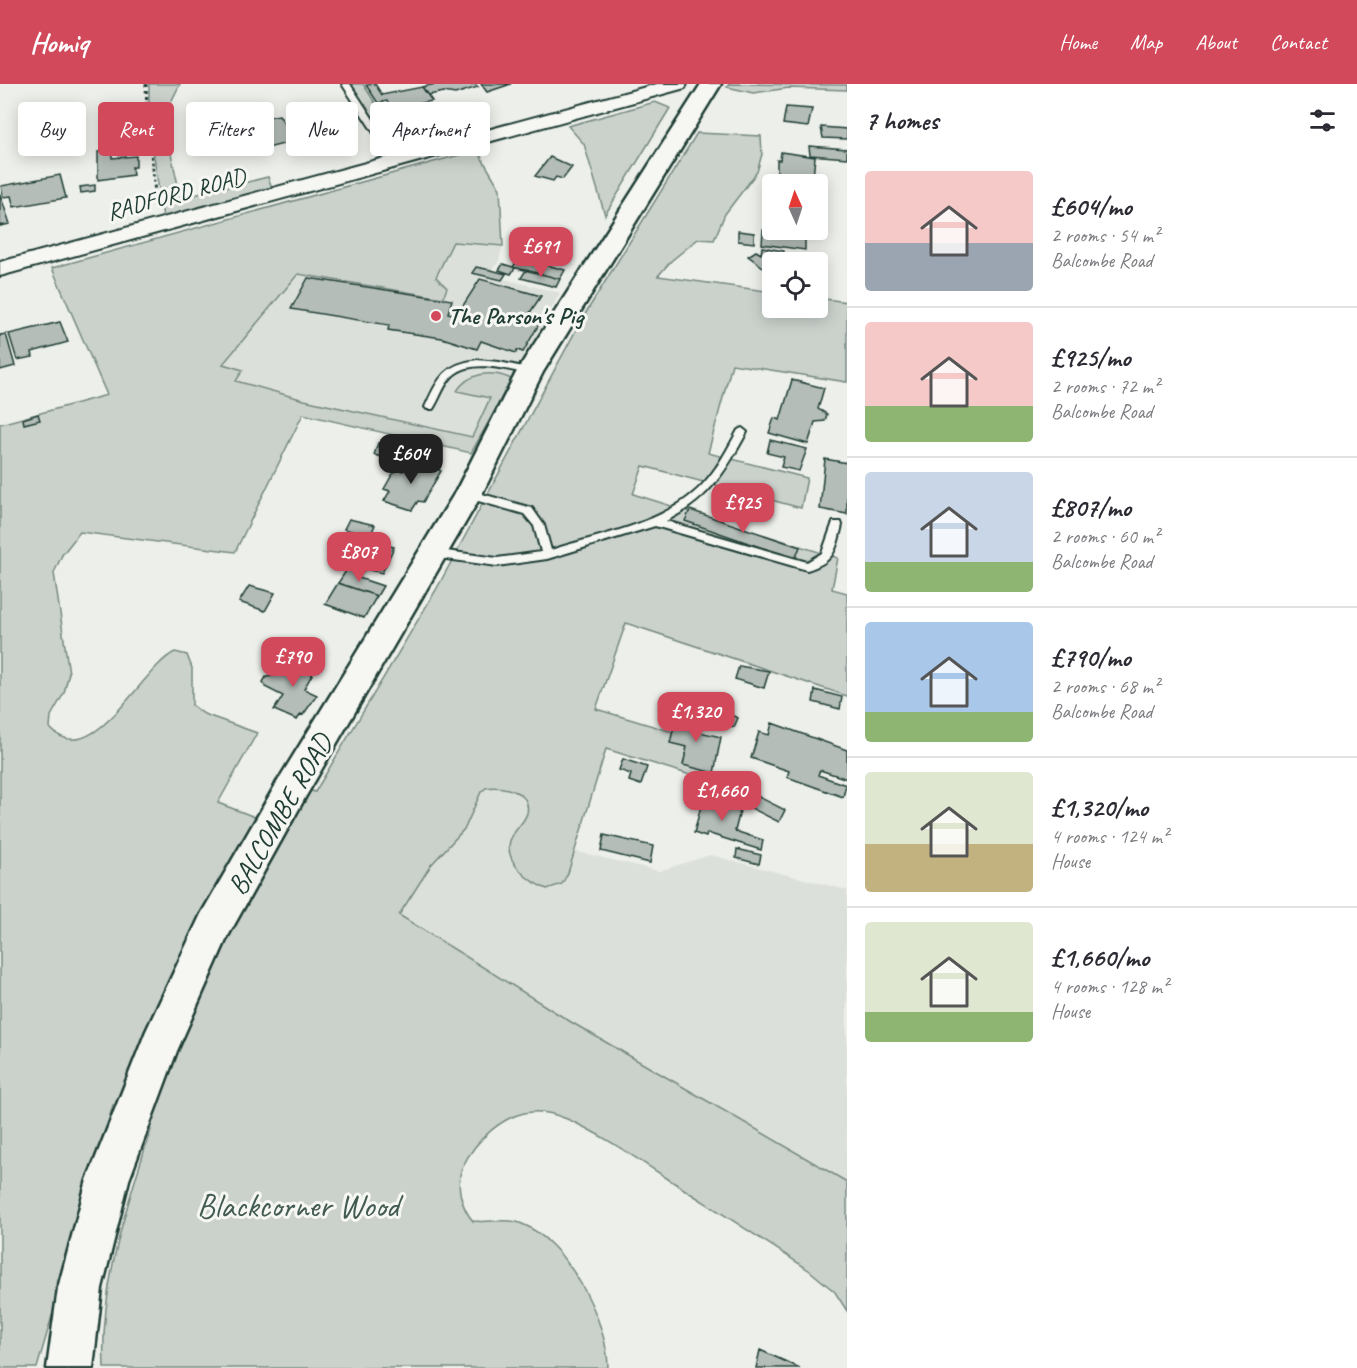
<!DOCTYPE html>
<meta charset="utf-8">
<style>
:root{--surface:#fff;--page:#f2f2f3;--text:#2b2b33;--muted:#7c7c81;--line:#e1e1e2;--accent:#d1495b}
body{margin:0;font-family:Caveat,sans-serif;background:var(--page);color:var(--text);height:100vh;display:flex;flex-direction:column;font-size:22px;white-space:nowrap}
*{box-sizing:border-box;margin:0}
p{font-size:20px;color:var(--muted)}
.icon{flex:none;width:33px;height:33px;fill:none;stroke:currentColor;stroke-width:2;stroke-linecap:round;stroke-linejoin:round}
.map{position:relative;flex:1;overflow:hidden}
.details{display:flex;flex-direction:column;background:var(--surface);width:510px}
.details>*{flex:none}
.hud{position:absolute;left:18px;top:18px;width:570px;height:54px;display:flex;gap:12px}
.needle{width:39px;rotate:357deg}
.tools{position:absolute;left:762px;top:90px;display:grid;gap:12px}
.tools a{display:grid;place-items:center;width:66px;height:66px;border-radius:6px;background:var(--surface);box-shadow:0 3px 15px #0003;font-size:30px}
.price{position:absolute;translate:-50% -51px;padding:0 14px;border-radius:12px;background:var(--accent);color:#fff;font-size:20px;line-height:39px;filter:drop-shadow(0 2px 3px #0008)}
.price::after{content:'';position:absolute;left:50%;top:36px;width:18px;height:14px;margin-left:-9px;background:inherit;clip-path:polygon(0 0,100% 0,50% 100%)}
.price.current{background:#222;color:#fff}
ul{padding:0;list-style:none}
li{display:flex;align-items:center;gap:18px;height:150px;padding:0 18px}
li+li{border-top:2px solid var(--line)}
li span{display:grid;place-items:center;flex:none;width:168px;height:120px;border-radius:6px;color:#555}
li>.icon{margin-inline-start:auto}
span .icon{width:72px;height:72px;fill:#fffc;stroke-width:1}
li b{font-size:26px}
h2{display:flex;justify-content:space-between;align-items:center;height:72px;padding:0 18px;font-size:26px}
.pill{padding:0 21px;border-radius:6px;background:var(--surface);box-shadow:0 3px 15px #0003;font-size:21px;line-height:54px}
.pill.current{background:var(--accent);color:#fff}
header{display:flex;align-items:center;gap:36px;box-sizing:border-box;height:84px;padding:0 30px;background:var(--accent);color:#fff}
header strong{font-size:28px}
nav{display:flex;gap:33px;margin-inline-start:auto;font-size:21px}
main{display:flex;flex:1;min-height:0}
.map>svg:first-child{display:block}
</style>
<header>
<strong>Homiq</strong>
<nav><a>Home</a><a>Map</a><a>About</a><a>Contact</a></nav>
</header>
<main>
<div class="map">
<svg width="847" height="1284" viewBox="0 0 847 1284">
<rect width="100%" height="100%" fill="#edefea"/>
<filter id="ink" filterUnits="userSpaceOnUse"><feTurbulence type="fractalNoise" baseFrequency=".0167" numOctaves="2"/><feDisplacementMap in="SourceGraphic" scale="12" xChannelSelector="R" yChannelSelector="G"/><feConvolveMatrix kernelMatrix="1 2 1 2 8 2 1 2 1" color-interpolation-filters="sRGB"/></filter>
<g filter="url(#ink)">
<path fill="#dce0db" d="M453,158L503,162L498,179L491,186L506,190L504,195L560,209L512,296L491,289L480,290L459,303L457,307L490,314L473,354L304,316L236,297L243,286L223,280L298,190L443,214L436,194Z
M493,702L518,709L526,719L528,726L522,740L512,752L568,789L574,767L659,787L710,771L847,806V1098L571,938L398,831L431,781L465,744L481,708Z"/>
<path fill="#cbd2cc" stroke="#758880" stroke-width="1.5" d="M149,0H180L163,34L180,110L190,112L268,93L272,104L163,134L149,38Z
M350,0H363L407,68L397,71Z
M729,0L847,1V6L789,4L753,9L727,3Z
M655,18L670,24L605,131L584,60L568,42Z
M697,49L761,52L762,70L757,88L725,130L714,156L698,155L671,177L658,192L772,208V224H818V214L847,218V298L732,280L708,369L807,394L801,424L643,382L633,410L838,474L832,505L847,509V612L626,539L596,625L673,648L671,659L687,663L684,680L714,689L713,698L606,665L568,789L562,800L547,805C529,798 504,778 510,757C513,746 524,740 527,729C532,707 501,701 486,704L481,708L465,744L431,781L399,831L571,938L847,1098V1227L835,1208L810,1187C762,1155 713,1124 665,1093C634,1073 601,1050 567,1035C557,1031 544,1027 532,1028C503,1030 475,1057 463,1082C455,1100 461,1123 473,1137C488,1139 506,1134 520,1139C566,1156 608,1237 608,1284H104C100,1202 126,1123 151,1046L113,1021L37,1284H0V340L107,311L52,184L477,66L500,105L503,162L453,158L436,193L447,204L443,214L298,190L223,280L243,286L236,297L304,316L472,353L490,314L457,307C468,289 490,286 509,294L512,296L471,369L303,330L235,468L80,448L62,471L54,489L69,589L64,609L51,632L50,644C92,690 142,583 175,568L187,571L192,584V621L204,630L257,649L218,719L255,733L276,696L315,708L436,506L582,235Z"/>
<path fill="#b4bdb8" stroke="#1f3d34" stroke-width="1.5" d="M375,0L382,11L422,3L432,17L392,25L387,17L378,19L366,1Z
M436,0H475L478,3L455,10L444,8L429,11L422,3Z
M481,0H511L487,8Z
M233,22L249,54L225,61L194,64L189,50L215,44L216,48H221L220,45L234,42L233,38L229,39L223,23Z
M786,23L812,25L808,43L783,40Z
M344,24L358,43L317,52L311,42L318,40L314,34Z
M279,31L284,39L292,38L298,47L309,45L314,52L268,64L251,36Z
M821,43L847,45V55L823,54Z
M809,62L847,65V74L810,71Z
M112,66V74L136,72V83H132L133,91L98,96V68Z
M781,68L815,73L813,94L777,89V76H780Z
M550,73L572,83L563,95L556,93L553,97L535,92Z
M60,91L66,114L14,123L11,112L3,113L1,102Z
M95,101V107L81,109L80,103Z
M0,110L10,140L0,142Z
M763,146L805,151V166L762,160Z
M738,147L754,149V159L738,157Z
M762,163L784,167L782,174L774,173L770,175L776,178H772L770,188L748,172L756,167L761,170Z
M519,174L554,183L565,186L560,195L513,183Z
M503,180L513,183L515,184L511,190L499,186Z
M476,183L491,186L506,190L502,196L472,189Z
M526,186L560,195L556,203L521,194Z
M308,194L452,216L448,229L457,231L480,195L541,212L529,230L543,233L523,268L517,266L516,269L481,257L477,265L442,254L388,246L389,241L291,225Z
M60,238L68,258L32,268L33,273L17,276L9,250Z
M6,250L15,282L0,286V251Z
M792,296L824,304L818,325L827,330L825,337L815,338L808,360L769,349L774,334L780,336Z
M38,330L40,336L24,340L23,335Z
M770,356L807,365L799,387L781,383L784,373L767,369Z
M378,359L386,361L383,373L374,371Z
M391,368L405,369L402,383L388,381Z
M825,375L847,379V430L820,425Z
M409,377L430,384L432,380L440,383L439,386L441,387L423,418L418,417L412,426L384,417L390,407L384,405L392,391L398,386L403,387Z
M690,426L800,463L795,475L685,437Z
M349,435L375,441L370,452L344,445Z
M337,455L361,461L363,455L394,463L382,489L365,485L362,489L339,481L345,468L332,465Z
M348,484L362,489L359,494L383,502L377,512L338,499Z
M338,499L377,512L364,534L325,520Z
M249,502L275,509L265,527L239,518Z
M303,571L319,578L304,605L317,611L303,631L301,630L297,636L274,626L283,612L265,603L263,598L266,593L273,592L279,582L292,588Z
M739,582L769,587L764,604L735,595Z
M815,606L842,613L840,625L813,618Z
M709,622L738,634L734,643L705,631Z
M678,626L699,632L696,647L721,653L714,689L683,681L687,663L670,659Z
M772,639L847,666V695L820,686L818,691L846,701L843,713L787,693L789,687L751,674L759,648L769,651Z
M623,675L647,683L641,701L629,697L631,690L619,686Z
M705,706L720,711L717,720L740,727L735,747L763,756L761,766L707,749L706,753L694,749Z
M747,707L785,726L779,738L741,719Z
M604,751L653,762L650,779L601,767Z
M737,765L761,771L759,780L736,774Z
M760,1266L800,1284H756Z"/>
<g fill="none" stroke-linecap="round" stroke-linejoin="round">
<g stroke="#1f3d34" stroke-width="4">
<path id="service" d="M342,0H350L401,78L400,80H394Z
M477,276L499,278L533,285L535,287L530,290C506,286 467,272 449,296C442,305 439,316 433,325H427L425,323C438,295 444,280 477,276Z
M742,344L747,348C725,389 708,416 666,437L807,478L822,469L833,438H841L842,441C836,467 834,478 807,486L655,442L547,475L497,482L432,473L427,469L432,465L497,474L541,468L534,442L524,430L464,413L463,410L464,407L468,406L532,424L544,441L551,466C601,450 666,440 703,400C718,384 728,364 738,346Z"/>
</g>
<g stroke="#1f3d34" stroke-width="4">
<path id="tertiary" d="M657,0H687L685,4L0,192V178Z"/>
</g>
<g stroke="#1f3d34" stroke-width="5">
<path id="secondary" d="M701,0H721L543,288L482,410L306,712L227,854L177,967L129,1096L102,1204L93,1284H47L58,1204L87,1096L146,947L201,830L282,690L456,407L517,287Z"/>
</g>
<path stroke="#1f3d34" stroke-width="3" stroke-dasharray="3 3" stroke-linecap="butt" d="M146,0C147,41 153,81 156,122"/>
<use href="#service" fill="#f6f6f2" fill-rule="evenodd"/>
<use href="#tertiary" fill="#f6f6f2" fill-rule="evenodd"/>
<use href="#secondary" fill="#f6f6f2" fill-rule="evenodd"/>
</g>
</g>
<circle fill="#d1495b" stroke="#f6f6f2" stroke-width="2" cx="436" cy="232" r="6"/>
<g text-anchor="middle" stroke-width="6" stroke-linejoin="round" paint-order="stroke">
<g font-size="24" fill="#1f3d34" stroke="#f6f6f2">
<text transform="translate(176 110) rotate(-15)" y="8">RADFORD ROAD</text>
</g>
<g font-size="24" font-weight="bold" fill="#1f3d34" stroke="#f6f6f2" text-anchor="start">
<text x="448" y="240">The Parson's Pig</text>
</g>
<g font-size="28" fill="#1f3d34" stroke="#f6f6f2">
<text transform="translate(279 730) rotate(-60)" y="10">BALCOMBE ROAD</text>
</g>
<g font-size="33" fill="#415b52" stroke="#f6f6f2">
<text x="298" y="1133">Blackcorner Wood</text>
</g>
</g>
</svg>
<div class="tools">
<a><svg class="needle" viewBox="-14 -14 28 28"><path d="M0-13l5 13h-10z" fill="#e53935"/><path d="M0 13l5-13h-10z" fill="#7c7c81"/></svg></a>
<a><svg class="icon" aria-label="locate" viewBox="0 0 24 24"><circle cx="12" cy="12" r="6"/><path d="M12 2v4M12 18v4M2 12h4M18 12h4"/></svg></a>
</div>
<b class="price" style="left:541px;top:194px">£691</b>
<b class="price current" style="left:411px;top:401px">£604</b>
<b class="price" style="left:743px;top:450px">£925</b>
<b class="price" style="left:359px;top:499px">£807</b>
<b class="price" style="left:293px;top:604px">£790</b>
<b class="price" style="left:696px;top:659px">£1,320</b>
<b class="price" style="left:722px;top:738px">£1,660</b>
<div class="hud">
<a class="pill">Buy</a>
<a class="pill current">Rent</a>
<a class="pill">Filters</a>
<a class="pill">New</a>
<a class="pill">Apartment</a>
</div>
</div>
<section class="details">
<h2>7 homes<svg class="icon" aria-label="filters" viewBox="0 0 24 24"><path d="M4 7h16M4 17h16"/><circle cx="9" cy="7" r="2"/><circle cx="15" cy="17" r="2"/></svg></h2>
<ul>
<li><span style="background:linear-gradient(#f6c9c9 60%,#9aa5b1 0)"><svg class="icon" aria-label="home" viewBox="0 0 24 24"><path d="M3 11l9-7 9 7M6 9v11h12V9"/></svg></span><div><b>£604/mo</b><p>2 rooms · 54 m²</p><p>Balcombe Road</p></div></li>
<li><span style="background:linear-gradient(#f6c9c9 70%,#8fb573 0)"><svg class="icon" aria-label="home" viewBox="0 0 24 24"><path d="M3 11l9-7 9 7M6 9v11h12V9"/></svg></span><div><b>£925/mo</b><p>2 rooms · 72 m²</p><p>Balcombe Road</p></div></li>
<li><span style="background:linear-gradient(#c9d6e8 75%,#8fb573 0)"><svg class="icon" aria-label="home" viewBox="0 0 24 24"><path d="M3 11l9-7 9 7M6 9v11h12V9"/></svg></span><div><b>£807/mo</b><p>2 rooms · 60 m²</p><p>Balcombe Road</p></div></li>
<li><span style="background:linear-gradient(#a9c7e8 75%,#8fb573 0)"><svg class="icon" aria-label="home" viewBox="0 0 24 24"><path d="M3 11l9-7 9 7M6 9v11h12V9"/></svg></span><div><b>£790/mo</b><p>2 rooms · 68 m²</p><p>Balcombe Road</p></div></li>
<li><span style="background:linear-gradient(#dfe7d0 60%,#c2b280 0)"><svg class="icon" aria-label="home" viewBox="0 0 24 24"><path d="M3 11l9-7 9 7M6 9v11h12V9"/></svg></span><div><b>£1,320/mo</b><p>4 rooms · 124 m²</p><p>House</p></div></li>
<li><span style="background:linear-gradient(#dfe7d0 75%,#8fb573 0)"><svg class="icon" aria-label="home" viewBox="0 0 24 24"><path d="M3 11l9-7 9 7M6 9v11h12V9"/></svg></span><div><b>£1,660/mo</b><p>4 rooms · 128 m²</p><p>House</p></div></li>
</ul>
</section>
</main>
